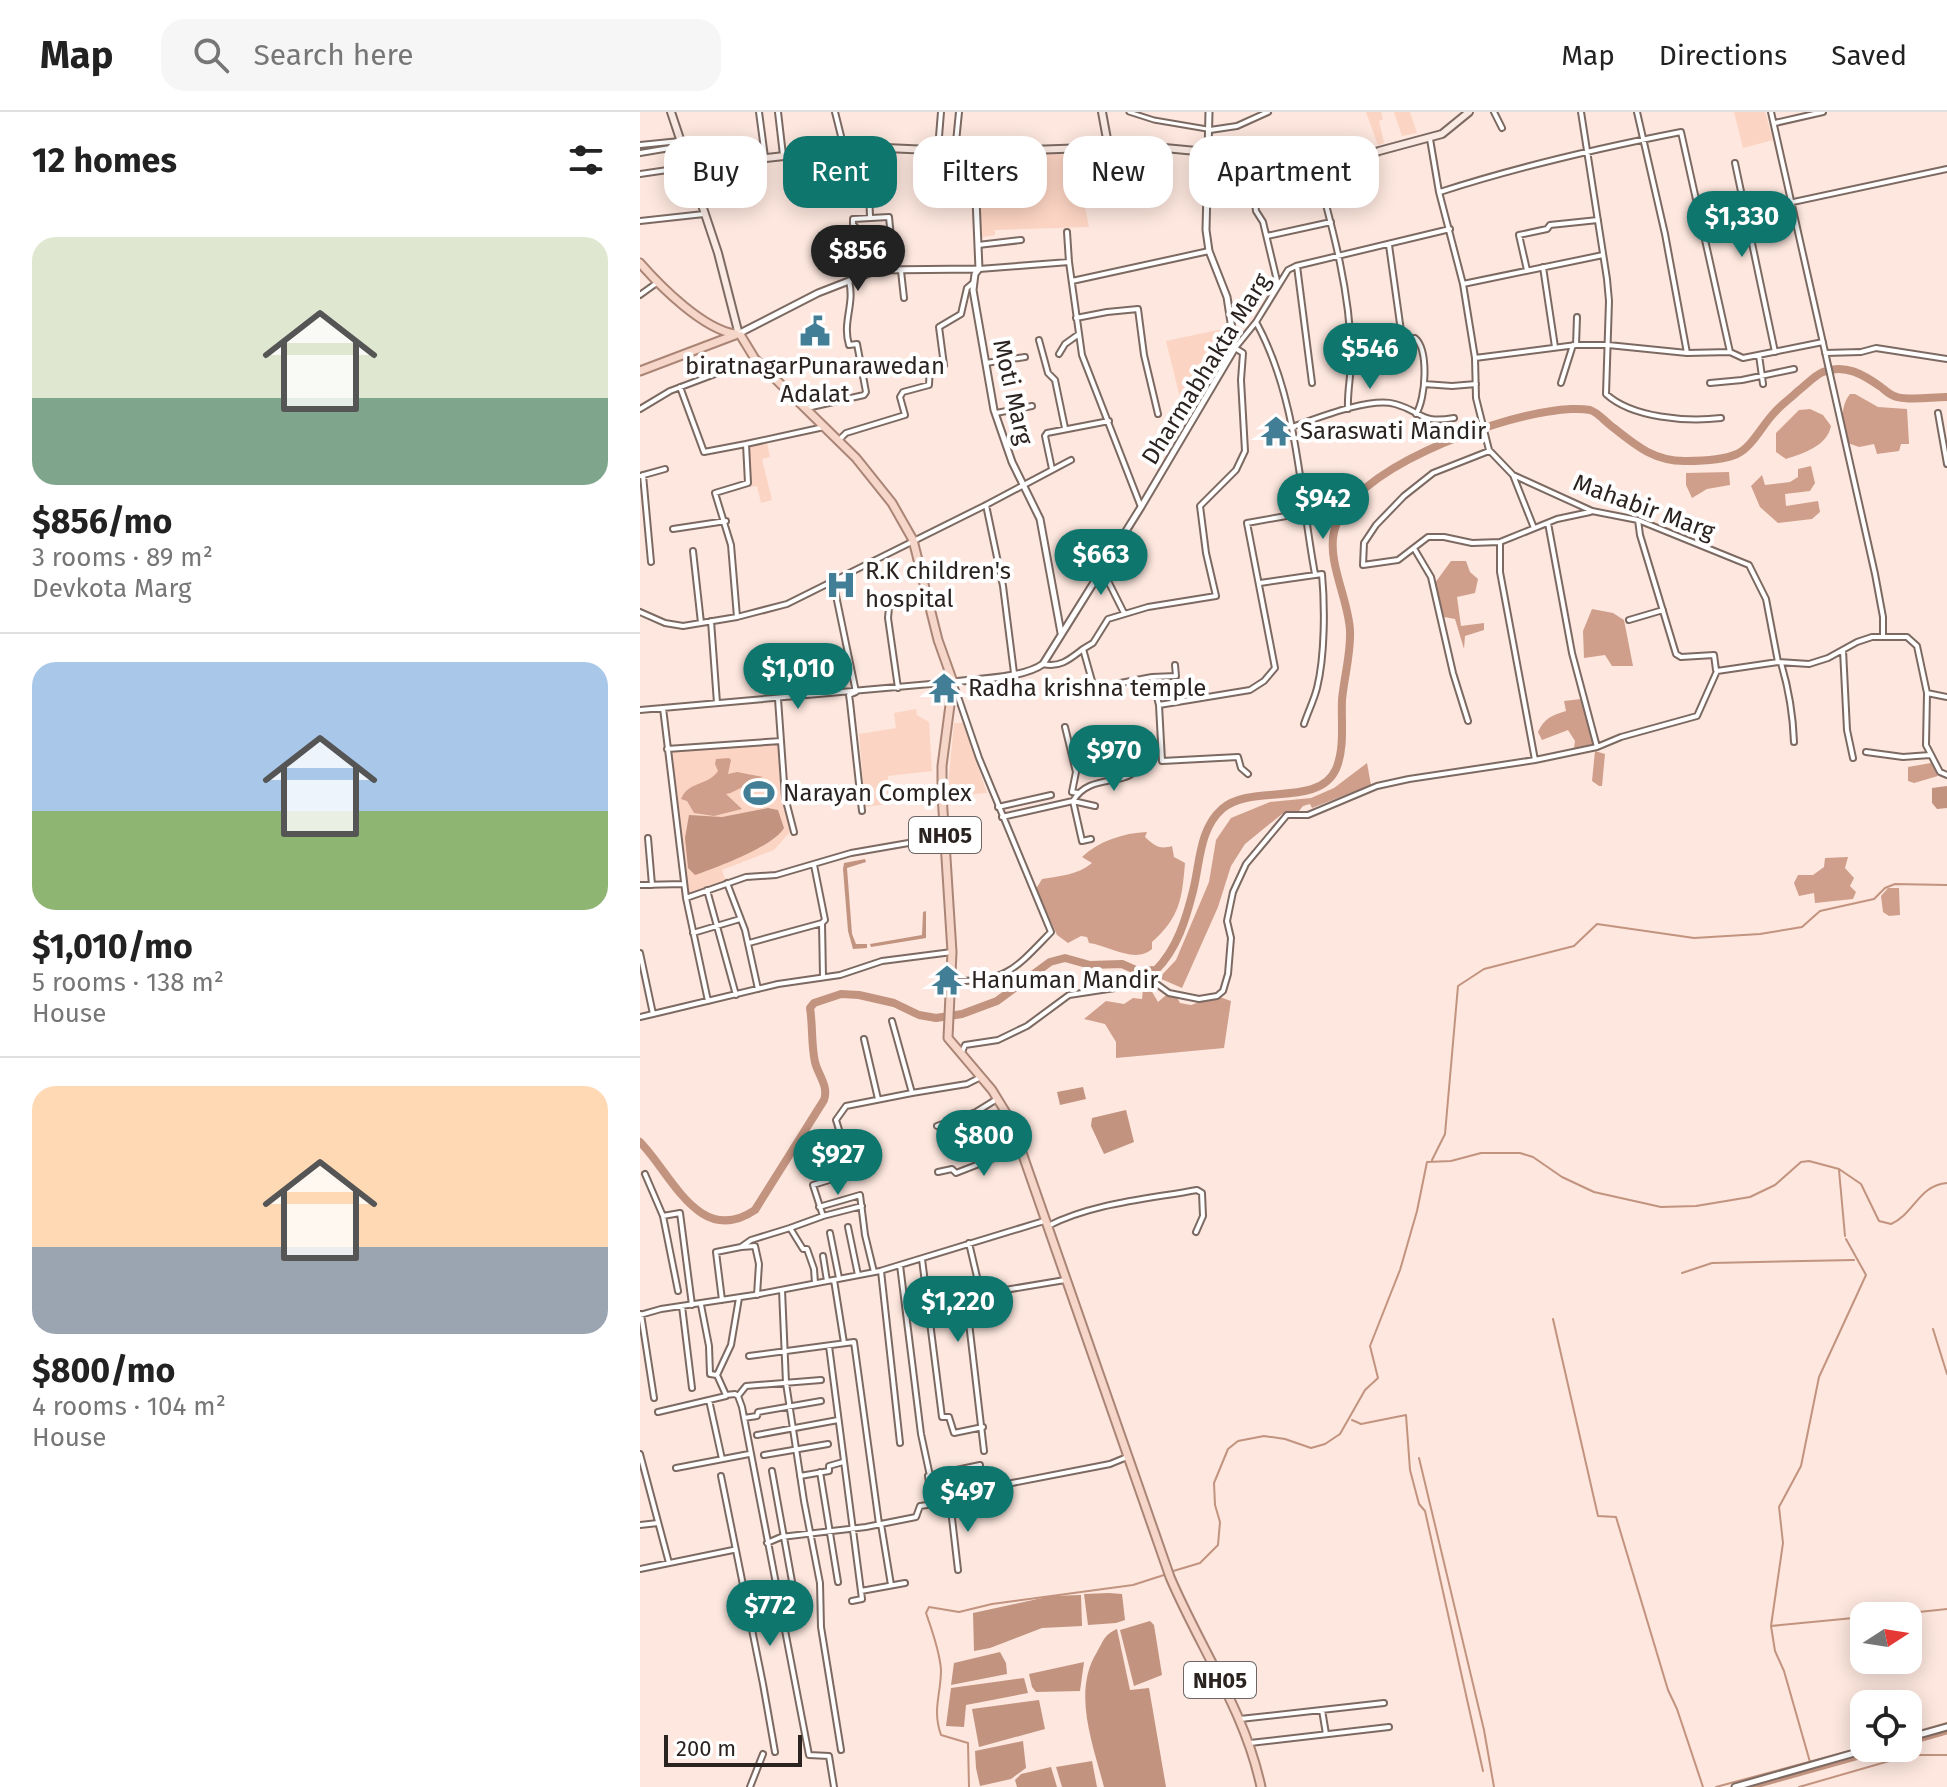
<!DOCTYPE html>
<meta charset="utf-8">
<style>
:root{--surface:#fff;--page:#f6f6f6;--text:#222;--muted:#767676;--line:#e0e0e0;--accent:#0f766e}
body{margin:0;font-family:"Fira Sans",sans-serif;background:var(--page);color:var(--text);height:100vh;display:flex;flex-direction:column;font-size:30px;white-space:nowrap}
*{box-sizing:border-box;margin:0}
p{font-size:26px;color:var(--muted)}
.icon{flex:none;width:44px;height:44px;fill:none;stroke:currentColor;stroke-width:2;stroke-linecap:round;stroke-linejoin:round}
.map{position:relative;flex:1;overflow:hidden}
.side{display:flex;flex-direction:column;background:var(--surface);width:640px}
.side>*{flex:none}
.hud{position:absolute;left:24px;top:24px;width:760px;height:72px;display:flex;gap:16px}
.needle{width:52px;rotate:78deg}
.tools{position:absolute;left:1210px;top:1490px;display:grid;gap:16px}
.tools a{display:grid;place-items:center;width:72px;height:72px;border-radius:16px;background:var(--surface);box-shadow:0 4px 20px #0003;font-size:40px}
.scale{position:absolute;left:24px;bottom:20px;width:138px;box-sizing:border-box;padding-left:8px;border:4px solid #2b2320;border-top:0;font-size:22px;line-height:28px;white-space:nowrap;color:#2b2320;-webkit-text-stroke:6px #fff;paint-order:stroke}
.price{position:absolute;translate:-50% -68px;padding:0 18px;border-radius:28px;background:var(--accent);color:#fff;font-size:26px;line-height:52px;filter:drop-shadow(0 2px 4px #0008)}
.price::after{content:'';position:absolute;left:50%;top:48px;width:24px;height:18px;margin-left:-12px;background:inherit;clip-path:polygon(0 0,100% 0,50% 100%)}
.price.selected{background:#222;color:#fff}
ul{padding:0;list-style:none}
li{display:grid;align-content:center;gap:16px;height:424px;padding:0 32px}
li+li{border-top:2px solid var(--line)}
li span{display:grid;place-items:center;height:248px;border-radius:24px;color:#555}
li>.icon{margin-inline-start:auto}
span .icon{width:144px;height:144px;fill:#fffc;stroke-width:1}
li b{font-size:34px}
h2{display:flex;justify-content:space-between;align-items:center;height:96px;padding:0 32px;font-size:34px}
.chip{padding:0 28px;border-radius:24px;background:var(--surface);box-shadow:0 4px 20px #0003;font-size:28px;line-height:72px}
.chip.selected{background:var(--accent);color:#fff}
header{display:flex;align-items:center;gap:48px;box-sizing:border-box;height:112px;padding:0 40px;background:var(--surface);border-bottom:2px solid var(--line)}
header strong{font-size:38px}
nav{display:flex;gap:44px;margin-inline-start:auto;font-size:28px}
.search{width:560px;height:72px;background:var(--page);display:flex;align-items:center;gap:20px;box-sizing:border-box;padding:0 28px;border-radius:24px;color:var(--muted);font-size:30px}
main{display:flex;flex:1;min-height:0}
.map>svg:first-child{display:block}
</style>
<header>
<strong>Map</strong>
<div class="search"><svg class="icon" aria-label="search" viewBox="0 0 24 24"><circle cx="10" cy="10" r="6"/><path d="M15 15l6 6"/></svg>Search here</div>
<nav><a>Map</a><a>Directions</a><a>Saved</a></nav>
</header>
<main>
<section class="side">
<h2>12 homes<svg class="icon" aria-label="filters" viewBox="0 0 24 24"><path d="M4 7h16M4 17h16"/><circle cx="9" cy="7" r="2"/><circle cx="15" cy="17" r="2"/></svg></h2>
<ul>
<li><span style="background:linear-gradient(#dfe7d0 65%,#7fa58c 0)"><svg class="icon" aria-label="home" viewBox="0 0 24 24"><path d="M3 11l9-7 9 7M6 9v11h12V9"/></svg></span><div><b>$856/mo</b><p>3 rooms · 89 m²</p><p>Devkota Marg</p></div></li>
<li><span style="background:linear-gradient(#a9c7e8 60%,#8fb573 0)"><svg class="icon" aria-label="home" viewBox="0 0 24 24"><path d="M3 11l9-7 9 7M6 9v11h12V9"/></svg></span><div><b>$1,010/mo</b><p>5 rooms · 138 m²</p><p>House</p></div></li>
<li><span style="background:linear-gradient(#ffd9b3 65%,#9aa5b1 0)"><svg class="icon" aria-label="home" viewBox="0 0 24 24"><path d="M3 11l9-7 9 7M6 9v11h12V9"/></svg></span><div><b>$800/mo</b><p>4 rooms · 104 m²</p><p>House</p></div></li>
</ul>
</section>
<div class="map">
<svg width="1307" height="1675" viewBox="0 0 1307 1675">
<rect width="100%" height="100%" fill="#fde7de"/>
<path fill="#fcd4c3" d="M726,0H741L743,7L739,9L744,31L738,33Z
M754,0H770L777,21L762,24Z
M1094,0H1125L1133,28L1103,36Z
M447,39L454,78L442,80L449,115L355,118V123L338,126L337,44Z
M587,216C593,248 567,278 551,304L544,302L526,229Z
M127,331L130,345L122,347L132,388L121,391L117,374L110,375L108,335Z
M276,597L277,603L289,610L292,659L248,664V692L225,695L219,622L256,616L254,601Z
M314,611H323L347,681L307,684Z
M139,631L143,686L150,720L134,738L82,758L86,770L47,782L30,640Z"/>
<path fill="#cf9f8b" d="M1210,282H1215L1238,295L1267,297L1269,332H1261L1259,339L1237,342L1234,332L1219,335L1205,330C1203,313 1199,296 1210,282Z
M1170,297L1183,303L1191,314C1187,334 1164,341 1146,347L1136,340V321L1159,298Z
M1171,354L1175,371L1170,379L1145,382L1146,394L1178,389L1180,400L1172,407L1138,411L1120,395L1111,374L1122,363L1125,373L1150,370L1158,365V357Z
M1089,360L1090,373L1067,377L1052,386L1046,373V361Z
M811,449H826L830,460L838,467L835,481L817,485L821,514L844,511V518L825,524L824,537L815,507L804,505L795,471Z
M952,497L973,501L984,508L993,554H972L965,543L944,546L943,519Z
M941,587L953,632L934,636L935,629L928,618L902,628L898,620C904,606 913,603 926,599L924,589Z
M955,639L965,642L962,674H959L952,669Z
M89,646L91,648L88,662L97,660L123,665L109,669L105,675C97,676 94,681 86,682L102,697L74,704L54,701L47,689L41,687C48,669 68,674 78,659L75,652L76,647Z
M727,651L731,673L672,696L670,692L663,694L659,699L642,702L605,732L591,754L578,795L542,876L519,866L536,848L569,770L576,728L591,706L630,690L671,686L694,676Z
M1291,651L1298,664L1274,671L1268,669V655Z
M507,720L505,725C514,733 519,738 532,734L534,745L545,751C542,787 540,805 512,830V837C495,852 470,834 449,831L447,825L441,824L428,831L417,823L396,777L402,767C419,764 438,763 452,751L442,745C459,729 483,721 507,720Z
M1208,745L1205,756L1214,766L1210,774L1216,780L1213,787L1175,791L1174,781L1159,784L1154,771L1158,763H1173L1184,755L1185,746Z
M1248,776H1259L1260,803L1249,804L1243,800L1241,784Z
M503,877L511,878L518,890L525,884L535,882L540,891L551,893L577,884L591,889L584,936L476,946V930L465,912L444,907L466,889L484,892L493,886L502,887Z"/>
<path fill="#c2937f" d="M1307,674V696L1297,697L1292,691V676Z
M128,696L138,698L144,716C134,734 78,755 55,763L48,756L45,726L49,703L82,705Z
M225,747L226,750L207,756L212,822L216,832H227V836L213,837L208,819L203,757L204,751Z
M286,799V826L231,835L230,832L282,823L283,800Z
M443,975L446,987L420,993L417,980Z
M486,998L494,1030L464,1042L451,1014L452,1006Z
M469,1481L482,1482L485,1508L476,1511L448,1513L444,1482Z
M441,1483L442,1514L402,1516L350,1536L334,1539L333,1501L411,1484Z
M510,1509L514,1513L522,1563L494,1574L480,1518Z
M477,1517L490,1578L509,1576L526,1675H464C453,1632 432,1580 457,1540C464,1528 464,1523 477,1517Z
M360,1540L366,1551L367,1562L311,1573L314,1551Z
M444,1550L440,1579L396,1580L392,1575L389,1562Z
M384,1566L388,1581L326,1593L324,1615L306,1614L311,1576Z
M399,1588L405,1617L339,1635L332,1597Z
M383,1629L386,1656L371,1667L340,1674L336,1656L335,1639Z
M452,1649L457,1675H422L416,1655Z
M411,1655L417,1675H377L375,1668L381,1662Z"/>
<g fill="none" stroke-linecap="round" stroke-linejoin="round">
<path stroke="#c2937f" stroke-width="2" d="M792,1048L805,1022L818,874L844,857L934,834L957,812L1054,826L1120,822L1162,815L1180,799L1234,787L1245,776L1255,772L1307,773
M1199,1058L1205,1124
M1042,1161L1072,1151L1214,1148
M913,1207L958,1404L976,1405L1028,1578L1037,1597L1063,1675
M1293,1217L1307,1262
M712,1308L721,1312L766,1303L770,1358L779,1392L785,1399L843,1659
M779,1346L844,1618L854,1675
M530,1460L560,1451L578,1433L580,1410L575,1393L574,1371L588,1337L598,1329L624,1324L645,1327L671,1336L685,1332L700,1322L725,1278L738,1266L730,1234L760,1158L777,1099L787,1050L811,1049L841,1041H880L893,1045L922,1065L954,1080L1021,1095L1056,1094L1110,1085L1135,1073L1161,1050L1169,1049L1199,1057L1221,1072L1239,1109L1251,1112C1274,1102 1279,1073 1307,1071
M1241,1504L1307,1497
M1131,1514L1224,1505
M1268,1622L1307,1611
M1170,1650L1144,1559L1135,1539L1131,1514L1143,1431L1139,1395L1161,1354L1179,1265L1226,1163L1206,1127
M329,1675L328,1631L301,1623C292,1597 301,1583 301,1558C300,1540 292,1518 286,1501L289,1495L319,1500L352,1492L493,1473L524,1463
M1076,1675L1224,1635
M1159,1675L1277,1641V1643H1307"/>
<path stroke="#c2937f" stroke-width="5" d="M1268,1631L1307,1620
M1112,1675L1251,1636"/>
<path stroke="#c2937f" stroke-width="8" d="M0,1030C31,1061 59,1136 115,1098L184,988C189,974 178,963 175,950C171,932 173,914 170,896L174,891L201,882L219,883L254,891L279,903L296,906L322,902L357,889L410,850L425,846L450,853L482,852L498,859L516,858C537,837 546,807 553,779C560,752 559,717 582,697C611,671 679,696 696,657C705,636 701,610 702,588C704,565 711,542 710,519C709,489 687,450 694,420C709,356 854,307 912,299C922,297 940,296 950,298C957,300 964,308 970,313C995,333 1014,350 1047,349C1062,349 1083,348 1097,342C1113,334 1122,313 1135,300C1142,292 1151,286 1158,279C1166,273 1175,263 1183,260C1205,251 1224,263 1241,275C1246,279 1251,284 1257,285C1271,289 1292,285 1307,285"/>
<g stroke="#7c6a62" stroke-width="7">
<path id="pedestrian" d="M489,0L514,8L567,17"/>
</g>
<g stroke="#7c6a62" stroke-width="8">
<path id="minor" d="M119,0L125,45
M138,0L143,43
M195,0L204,36
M854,0L862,16
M941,0L967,167L969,189L966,282C992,306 1047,310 1081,306
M997,0L1025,122L1047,241
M1131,0L1235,462L1243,505V524
M1135,11L1183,0
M570,18L597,14L628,0
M790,27L799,80L823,172L835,246L836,286L849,338L873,363L952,399L998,408L1109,453L1126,487L1138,550
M0,33L40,29
M227,35L230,104
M468,36L471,70
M298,37L301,0
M315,40L319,0
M0,41L42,34
M609,44L616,99L623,110L638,173
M1095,51L1135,240
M677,59C693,118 710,180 711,241C712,260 707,278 708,297
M0,62L48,55
M800,80C880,54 959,36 1041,20L1090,240
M0,109L64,102
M1060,110L1307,57
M427,120L429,150
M627,124L691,110
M229,130L227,124L220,121L213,112V107L249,105L254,156
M338,133L381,128
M749,133L762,226L765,228L775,226C789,238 786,286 776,302
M657,154L672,271
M903,155L915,235
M339,157L429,150L442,243L501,395
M887,158L879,123L907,117L910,113L958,108
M261,159L264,186
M432,169L569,139
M823,172L963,143
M0,183L18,170
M436,206L467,200L498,197L504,243L518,302
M616,210C658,287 659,377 675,462
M399,228L408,261L415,268L425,316
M936,233L937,205
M1185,241L1221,240L1236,236L1307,247
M419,242L425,232L439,222
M1119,243L1123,272
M835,246L936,233H968L1047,241L1090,240L1103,246L1183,230
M346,251L385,245
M264,256L304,253L299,215L321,202L327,176L333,171
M921,271L933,233
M1070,271L1102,268L1154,257
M784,272L812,274L836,272
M40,275L64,340L106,332
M167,296L224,283L226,280L217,232L209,233C202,210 215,192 209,169
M0,297L30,279L115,247
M356,301L392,294
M1298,301L1307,352
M652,315C678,306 729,285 755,292C784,300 779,312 814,306
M199,328L206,321L265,303L260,285L263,280L289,273L290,253
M849,339L793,361L764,384L736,413L724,431L723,453L758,448L788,425H804L832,431L860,430L917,407L950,400
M412,357L405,324L407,321L469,309
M3,363L11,450
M873,363L894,416
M0,364L25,357
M346,393L363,474L374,561
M998,408L1000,423L1036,542L1041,545L1074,543L1076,558
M908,411L932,541L957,635
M33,417L86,409
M860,430V460L895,648
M775,438L791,465L813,561L828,609
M53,439L61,511
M462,457L484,501
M193,469L216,580L209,583L210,590L222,699
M620,471L682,462C685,494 685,544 677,576C674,588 668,600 664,612
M0,500L25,511L43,514L97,505L147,492L346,393L431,348
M97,505L91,433L75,381L108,371L106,332L184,315
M989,508L1023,498
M71,509L77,591
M443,537L453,531L468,507L508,495L576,484L566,441L560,394L596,358L605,339L601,268L603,241L595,236L616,210L648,158L656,154L810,117
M1203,538L1207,618L1213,646
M1141,551C1149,578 1153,602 1154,630
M403,552C420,556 430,547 443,537L454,576L512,565L536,564L535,553
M512,565L519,593L522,649L598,645L601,656L608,662
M258,576L248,506L249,496L253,493L288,486
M1287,581L1307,585
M138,587L145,685L154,720
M519,593L610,578L624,569L635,556L607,411L663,401
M23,596L46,786L68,889
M0,598L313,570L339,646L411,820C375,857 367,870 312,869
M425,615L436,660L432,680L438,681
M27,637L141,629
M1226,640L1263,645L1290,643
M433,689C448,663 480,673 494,660
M433,689L455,694
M358,695L411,683
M362,705L433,689L442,729L451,727
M8,726L12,773
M174,753L185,808L182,811L183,865
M87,771L105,818L118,877
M0,773L44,772
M67,778L96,883
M46,786L106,765L136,763L211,741L303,725
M53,821L100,807
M109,831L182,811
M0,841L13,902L138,872L200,863L242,849L312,840
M0,905L13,902
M224,927L238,987
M322,940L325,933L358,928L387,914L429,883L514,870L529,881L559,887L577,884L583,879L588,862L591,826L587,809L593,780L606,752L647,703H668L737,674L769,667L895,648L957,635L981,625L1057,604L1077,559L1138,550L1169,552L1188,546L1217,530L1232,525H1267L1277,534L1287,581L1286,633L1300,660L1307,663
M272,981L327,972L341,965
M297,1014L336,1000L357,987
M298,1060L312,1057L316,1061L380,1036
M5,1062L23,1104L38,1179
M199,1065L214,1061
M179,1095L220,1083L225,1123L234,1160
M23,1104L40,1101L52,1193
M183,1104L222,1094
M408,1114C453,1091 508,1087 557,1078L562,1081L563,1104L556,1120
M208,1115L218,1163
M190,1121L199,1166
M329,1131L341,1182L326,1185L344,1339
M183,1144L187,1169
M282,1147L302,1305H309L314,1321L343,1315
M260,1153L281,1322L290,1364
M241,1159L260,1331
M194,1168L204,1231
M175,1171L174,1157L167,1137H163L150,1116L183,1104L173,1073L199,1065L194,1038L205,1037L196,1008L206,994L272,981L252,909
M142,1178L146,1271L164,1389L180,1471L181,1515L201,1638
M341,1182L425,1168
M117,1183L119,1152L115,1134L101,1135L111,1128L150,1116
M99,1186L91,1233L77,1263L86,1283L95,1282L98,1284L102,1295L169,1643L189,1644L194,1675
M82,1188L76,1140L101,1135
M61,1193L69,1234L70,1262L77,1263
M42,1194L52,1276
M1,1202L14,1286
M0,1203L21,1197L114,1183L240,1159L404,1109
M189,1234L222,1487L212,1489
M109,1244L214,1230L239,1412
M98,1284L106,1274L181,1268
M69,1288L82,1347
M18,1300L86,1284
M104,1306L117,1304L118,1300L181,1289
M117,1323L198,1308
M0,1342L29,1451
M124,1343L188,1332
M36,1356L109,1342
M132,1359L153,1475
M180,1360L198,1470
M81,1364L123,1572L135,1640
M160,1364L189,1359V1354L203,1350
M310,1389L318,1458
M292,1392L288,1364L340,1353
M241,1412L251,1473
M0,1413L18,1411
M127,1431L141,1425L226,1415L276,1405L280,1394L323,1388L372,1371L470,1352L487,1345
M0,1457L93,1438
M221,1479L265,1471
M682,1598L686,1622
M600,1607L744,1591
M610,1631L749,1615
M110,1675L123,1642"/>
</g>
<g stroke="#7c6a62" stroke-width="9">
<path id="tertiary" d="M334,40L339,157L335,162L333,178L354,298L372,350L400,407L421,521
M100,221L178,181L237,158L337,157
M313,570C337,567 384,566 403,552L501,395L595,236L587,185L569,139L566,118L569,0
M1268,1626L1307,1615
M1095,1675L1232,1636"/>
</g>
<g stroke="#7c6a62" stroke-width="10">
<path id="secondary" d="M31,0L78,141L98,219
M462,0L467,27L472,31L468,36L463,33L467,27
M472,31L609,44L625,39L677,58H689L739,39L802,22L829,0
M48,55L224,35L334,40L448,36L463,33"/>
</g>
<g stroke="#aa8576" stroke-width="11">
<path id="primary" d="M0,151C21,175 63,217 95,222
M101,224L115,247L216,346L252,391L273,428L298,528L313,570L302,654V683L312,840L308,926L352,978L371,1009L530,1465C560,1536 605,1599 621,1675
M0,259L95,223"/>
</g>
<use href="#pedestrian" stroke="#fff" stroke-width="3"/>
<use href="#minor" stroke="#fff" stroke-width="4"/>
<use href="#tertiary" stroke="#fff" stroke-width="5"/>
<use href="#secondary" stroke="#faeae4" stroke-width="6"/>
<use href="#primary" stroke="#f5d6c8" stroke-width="7"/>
</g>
<defs>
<g id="civic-bare" transform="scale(2.4)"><path d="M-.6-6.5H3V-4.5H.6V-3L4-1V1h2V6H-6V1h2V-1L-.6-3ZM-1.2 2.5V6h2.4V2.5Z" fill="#427f96" stroke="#fff" stroke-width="2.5" paint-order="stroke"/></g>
<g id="temple-bare" transform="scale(2.4)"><path d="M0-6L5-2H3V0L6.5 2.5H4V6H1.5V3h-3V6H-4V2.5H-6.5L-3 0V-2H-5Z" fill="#427f96" stroke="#fff" stroke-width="2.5" paint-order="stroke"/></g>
<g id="hospital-bare" transform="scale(2.4)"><path d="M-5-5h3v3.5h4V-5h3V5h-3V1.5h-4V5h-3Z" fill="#427f96" stroke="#fff" stroke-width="2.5" paint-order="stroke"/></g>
<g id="stadium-bare" transform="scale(2.4)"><path d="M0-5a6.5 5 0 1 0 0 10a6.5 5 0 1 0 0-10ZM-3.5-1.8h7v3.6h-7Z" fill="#427f96" stroke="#fff" stroke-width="2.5" paint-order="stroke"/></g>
</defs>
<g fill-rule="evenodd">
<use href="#civic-bare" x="175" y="219"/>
<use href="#temple-bare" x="636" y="319"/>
<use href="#hospital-bare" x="201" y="473"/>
<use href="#temple-bare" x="304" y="576"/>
<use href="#stadium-bare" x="119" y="681"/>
<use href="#temple-bare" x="307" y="868"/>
</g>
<g text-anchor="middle" stroke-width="8" stroke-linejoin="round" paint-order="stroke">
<g fill="#fff" stroke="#6b6563" stroke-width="2">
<rect x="269" y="705" width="72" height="36" rx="6"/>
<rect x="544" y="1550" width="72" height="36" rx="6"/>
</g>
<g font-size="22" font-weight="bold" fill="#2b2320">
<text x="305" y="731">NH05</text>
<text x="580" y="1576">NH05</text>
</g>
<g font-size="24" fill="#2b2320" stroke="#fff" text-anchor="start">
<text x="175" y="262" text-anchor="middle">biratnagarPunarawedan<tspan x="175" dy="28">Adalat</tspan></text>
<text x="660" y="327">Saraswati Mandir</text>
<text x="225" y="467">R.K children's<tspan x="225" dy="28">hospital</tspan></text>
<text x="328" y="584">Radha krishna temple</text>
<text x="143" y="689">Narayan Complex</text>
<text x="331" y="876">Hanuman Mandir</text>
</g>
<g font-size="24" fill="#2b2320" stroke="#fff">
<text transform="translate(566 257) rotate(-58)" y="8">Dharmabhakta Marg</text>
<text transform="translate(373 280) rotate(77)" y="8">Moti Marg</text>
<text transform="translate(1004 395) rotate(20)" y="8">Mahabir Marg</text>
</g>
</g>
</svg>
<div class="tools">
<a><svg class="needle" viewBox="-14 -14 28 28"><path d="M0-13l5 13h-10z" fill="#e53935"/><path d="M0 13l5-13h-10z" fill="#767676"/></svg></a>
<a><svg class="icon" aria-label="locate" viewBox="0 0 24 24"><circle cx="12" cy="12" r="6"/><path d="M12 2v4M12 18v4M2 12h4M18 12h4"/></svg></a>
</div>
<div class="scale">200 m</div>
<b class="price" style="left:1102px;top:147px">$1,330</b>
<b class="price selected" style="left:218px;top:181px">$856</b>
<b class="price" style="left:730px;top:279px">$546</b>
<b class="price" style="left:683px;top:429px">$942</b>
<b class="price" style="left:461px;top:485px">$663</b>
<b class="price" style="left:158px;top:599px">$1,010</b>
<b class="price" style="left:474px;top:681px">$970</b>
<b class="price" style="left:344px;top:1066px">$800</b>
<b class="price" style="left:198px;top:1085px">$927</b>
<b class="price" style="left:318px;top:1232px">$1,220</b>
<b class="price" style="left:328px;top:1422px">$497</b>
<b class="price" style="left:130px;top:1536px">$772</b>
<div class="hud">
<a class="chip">Buy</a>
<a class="chip selected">Rent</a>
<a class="chip">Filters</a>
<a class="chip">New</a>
<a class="chip">Apartment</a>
</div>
</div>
</main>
